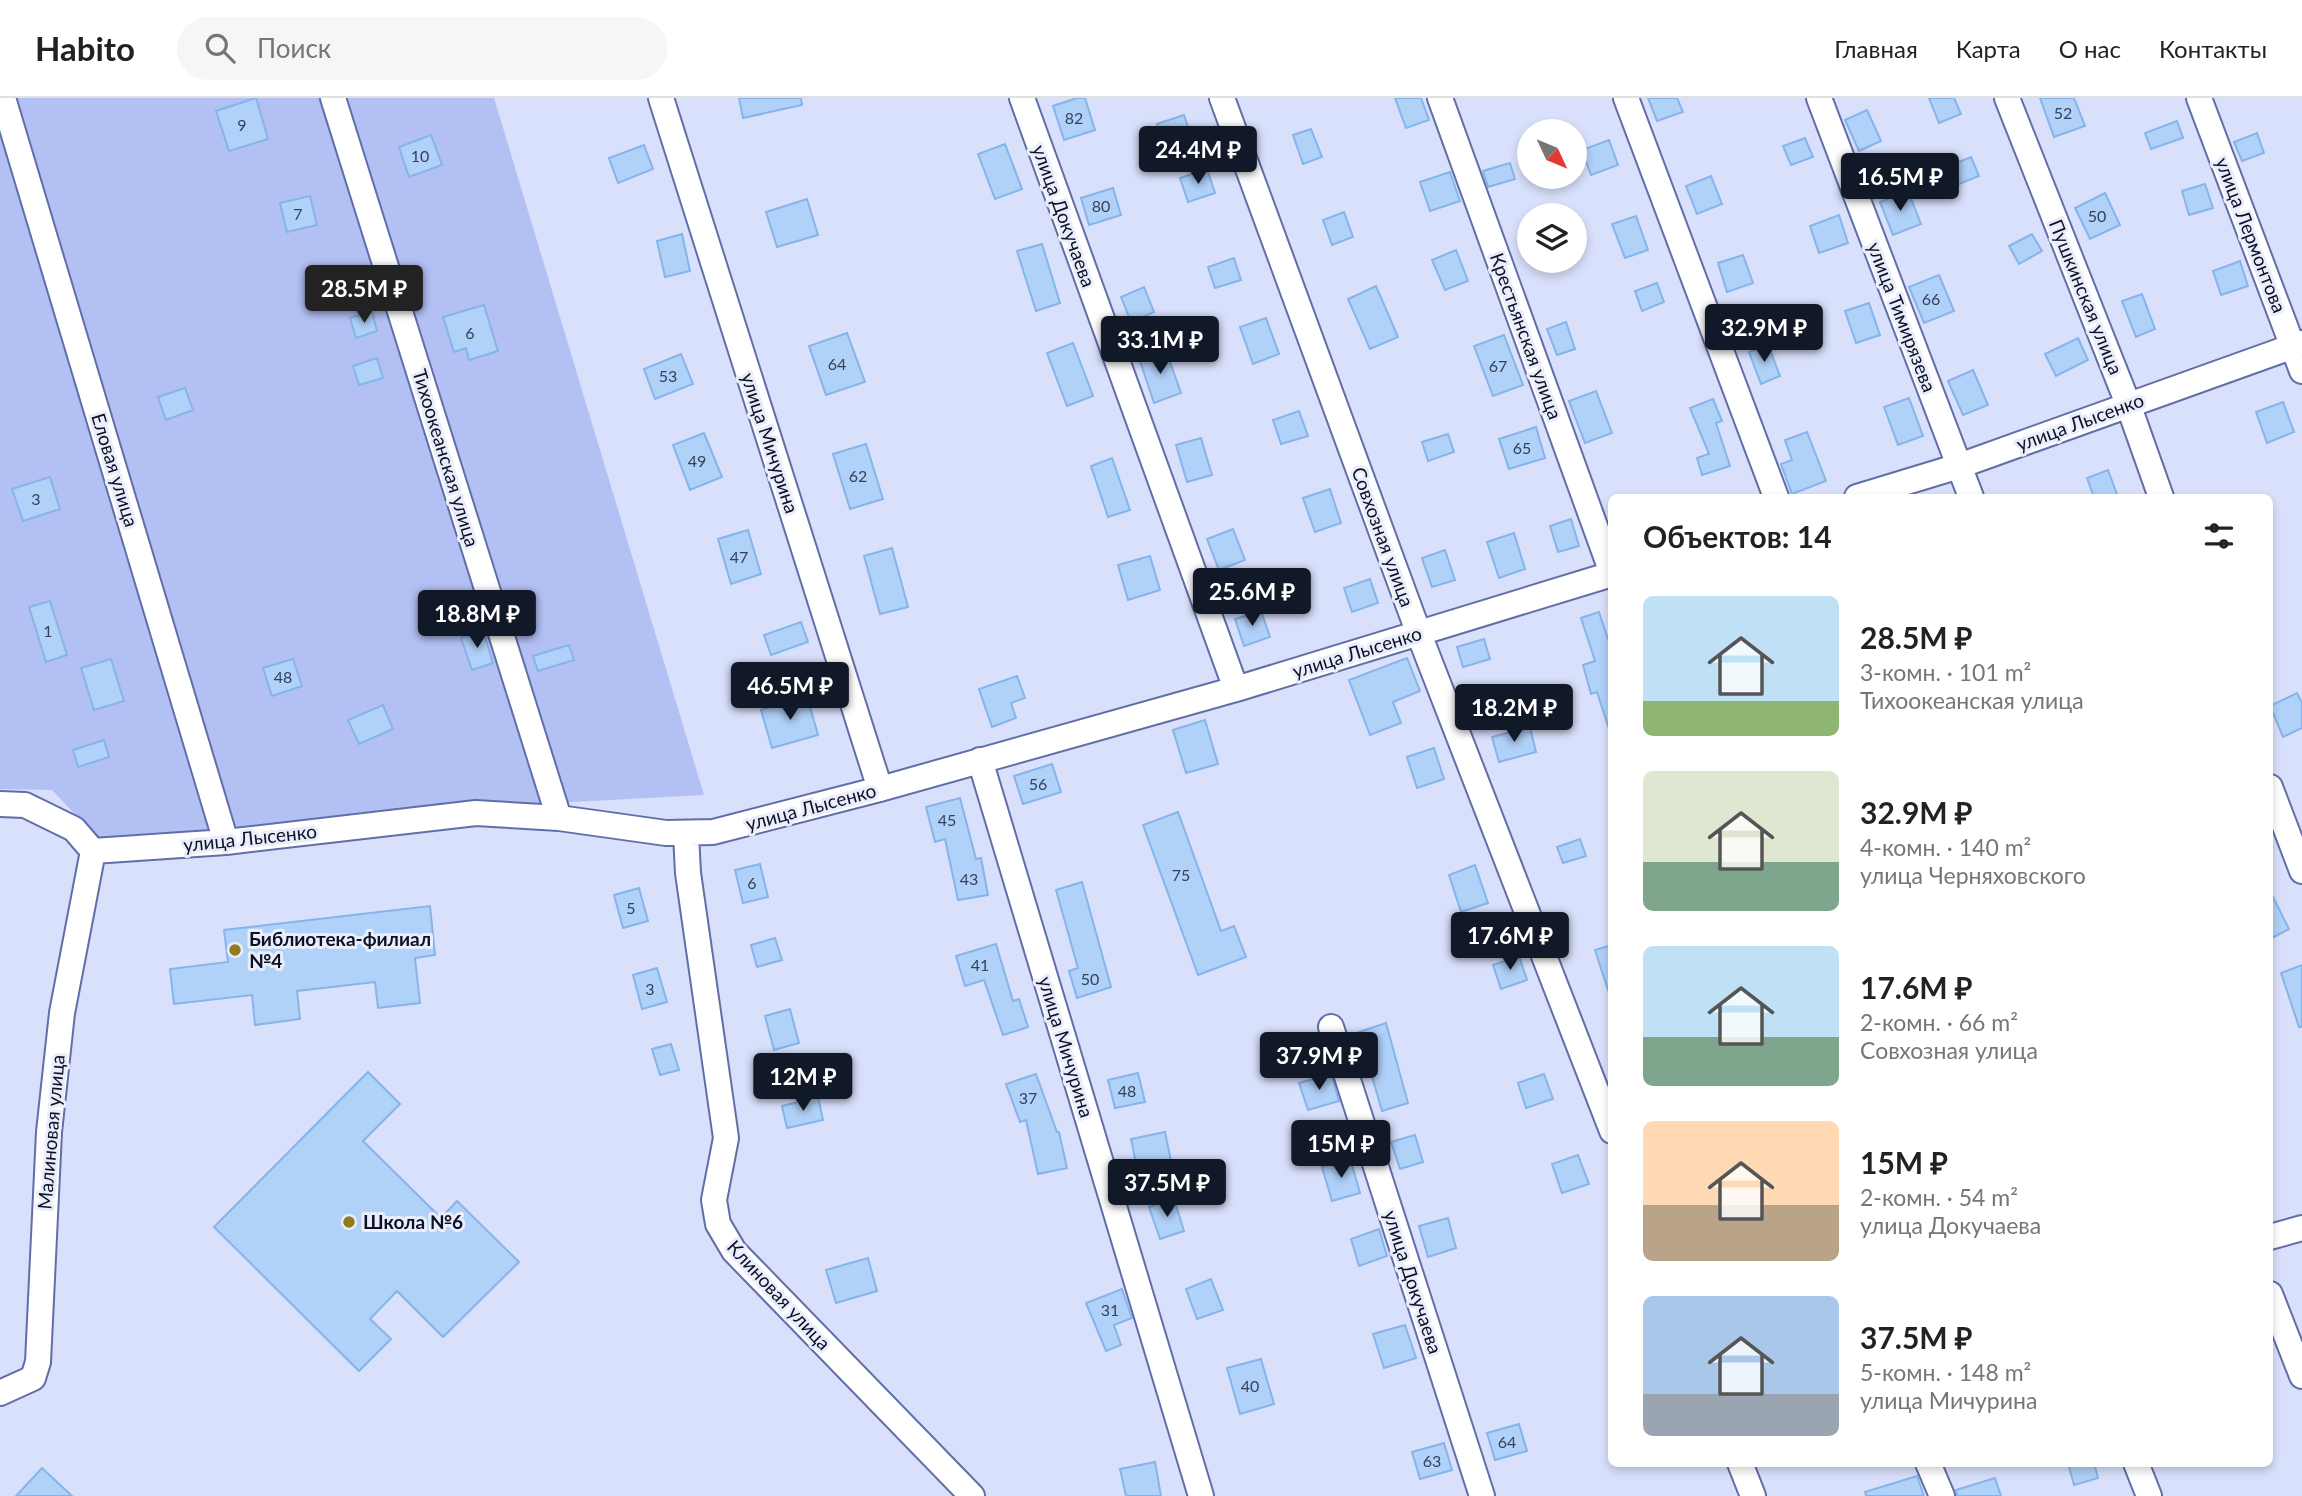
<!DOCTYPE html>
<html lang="ru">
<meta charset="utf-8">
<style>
:root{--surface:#fff;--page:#f6f6f6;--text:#222;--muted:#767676;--line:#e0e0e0;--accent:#111827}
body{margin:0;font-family:Lato,sans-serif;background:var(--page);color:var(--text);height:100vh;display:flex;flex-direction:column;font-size:26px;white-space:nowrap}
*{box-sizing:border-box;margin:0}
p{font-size:23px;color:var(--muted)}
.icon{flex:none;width:38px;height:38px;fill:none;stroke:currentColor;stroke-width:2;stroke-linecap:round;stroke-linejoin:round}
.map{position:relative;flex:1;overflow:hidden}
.sheet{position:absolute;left:1608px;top:396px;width:665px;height:973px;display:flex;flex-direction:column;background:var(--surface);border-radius:10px;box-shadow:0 4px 10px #0003}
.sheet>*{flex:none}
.needle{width:46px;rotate:134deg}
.tools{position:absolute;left:1517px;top:21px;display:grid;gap:14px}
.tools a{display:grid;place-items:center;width:70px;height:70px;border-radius:50%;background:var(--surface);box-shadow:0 4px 10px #0003;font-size:35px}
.price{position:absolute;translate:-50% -60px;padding:0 16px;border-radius:7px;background:var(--accent);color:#fff;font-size:23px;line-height:46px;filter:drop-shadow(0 2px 4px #0008)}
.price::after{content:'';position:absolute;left:50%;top:42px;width:21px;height:16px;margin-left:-10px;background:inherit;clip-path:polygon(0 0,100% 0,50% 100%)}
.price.on{background:#222;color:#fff}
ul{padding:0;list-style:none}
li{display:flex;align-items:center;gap:21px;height:175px;padding:0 35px}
li span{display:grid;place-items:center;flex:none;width:196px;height:140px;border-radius:10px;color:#555}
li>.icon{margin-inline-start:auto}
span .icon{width:84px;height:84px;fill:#fffc;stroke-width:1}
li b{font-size:30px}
h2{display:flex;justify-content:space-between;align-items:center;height:84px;padding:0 35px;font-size:30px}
header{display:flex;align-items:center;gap:42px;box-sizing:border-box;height:98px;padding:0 35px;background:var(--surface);border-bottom:2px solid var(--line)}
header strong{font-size:33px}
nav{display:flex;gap:38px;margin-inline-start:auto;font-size:24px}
.search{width:490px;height:63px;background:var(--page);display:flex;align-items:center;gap:18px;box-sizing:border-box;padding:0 24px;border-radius:38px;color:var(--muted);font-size:26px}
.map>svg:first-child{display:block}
</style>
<header>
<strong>Habito</strong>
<div class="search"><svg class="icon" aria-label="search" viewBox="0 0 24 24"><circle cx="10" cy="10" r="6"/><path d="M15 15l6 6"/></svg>Поиск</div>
<nav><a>Главная</a><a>Карта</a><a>О нас</a><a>Контакты</a></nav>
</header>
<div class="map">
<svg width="2302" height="1398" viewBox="0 0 2302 1398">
<rect width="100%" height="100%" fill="#d9e0fb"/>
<path fill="#b3c0f4" d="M0,0H494L704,697L553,705L109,752L52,692L0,691Z"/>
<path fill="#b0d1f8" stroke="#86b4ea" stroke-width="2" d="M256,0L268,41L229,53L216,13Z
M739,0H801L802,7L743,20Z
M1077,0H1085L1095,32L1064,42L1053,8Z
M1395,0H1421L1429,22L1406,30Z
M1648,0H1677L1683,14L1657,23Z
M1929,0H1954L1961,16L1939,25Z
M2040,0H2074L2085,28L2054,39Z
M1867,12L1881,43L1859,53L1845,22Z
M1184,17L1192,41L1165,50L1157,26Z
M2177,23L2183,40L2151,51L2145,35Z
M1311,31L1322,59L1303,66L1293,37Z
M2257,35L2264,55L2242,63L2234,44Z
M431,37L442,67L409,79L399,49Z
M1805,40L1813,59L1791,67L1783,48Z
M1609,42L1618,67L1591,77L1582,52Z
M1005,46L1022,91L995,101L978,56Z
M644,47L653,71L618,85L609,60Z
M1971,59L1979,78L1957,87L1949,68Z
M1510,65L1515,81L1488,89L1483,73Z
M1207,71L1215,95L1188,104L1180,80Z
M1450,74L1460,103L1430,113L1420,84Z
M1711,78L1722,106L1697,116L1686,88Z
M2205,86L2213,110L2189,117L2182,93Z
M1113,90L1121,117L1089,127L1081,100Z
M1908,93L1921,126L1893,137L1880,104Z
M2105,95L2120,127L2090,141L2075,110Z
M310,98L317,127L287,134L280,105Z
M807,101L818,137L777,149L766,114Z
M1344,114L1353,139L1332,147L1323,122Z
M1839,117L1848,145L1819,155L1810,128Z
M1636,118L1648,152L1625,160L1612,126Z
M682,136L690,173L665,179L657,143Z
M2032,136L2042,153L2019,166L2009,148Z
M1042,146L1060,205L1036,213L1017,153Z
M1456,152L1468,183L1445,192L1432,162Z
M1743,157L1753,185L1727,194L1718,165Z
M1234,160L1241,182L1215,190L1208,169Z
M2240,163L2248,188L2221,197L2213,173Z
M1939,177L1954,213L1924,225L1909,189Z
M1657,185L1664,204L1642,213L1635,193Z
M1376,188L1398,239L1370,251L1348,201Z
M1144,189L1154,214L1131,224L1121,199Z
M2142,196L2155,231L2136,239L2122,203Z
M1869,205L1880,237L1856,245L1845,213Z
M484,207L498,253L469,262L466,250L454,254L443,219Z
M372,214L377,233L356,240L350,220Z
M1266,220L1279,256L1253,266L1240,229Z
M1566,224L1575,251L1557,257L1547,231Z
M847,235L865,284L826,297L809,248Z
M1504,237L1523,287L1493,298L1474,248Z
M2078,240L2088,262L2056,278L2045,256Z
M1073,245L1093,298L1067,308L1047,255Z
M1768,247L1780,278L1761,286L1749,254Z
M1165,250L1181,295L1154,305L1139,260Z
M681,256L693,286L655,301L644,271Z
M377,260L383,280L359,287L353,268Z
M1973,272L1988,307L1963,317L1948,283Z
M185,290L193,312L166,322L158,299Z
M1596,293L1612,335L1585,345L1569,303Z
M1909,300L1923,338L1898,347L1884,309Z
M1713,301L1722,323L1716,325L1730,368L1702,377L1697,360L1709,356L1690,310Z
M2283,304L2294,334L2267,345L2256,314Z
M1299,313L1308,338L1281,346L1273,322Z
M1536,329L1545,360L1509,371L1499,341Z
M1807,334L1826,383L1792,396L1781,366L1792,362L1785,342Z
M704,335L722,379L690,392L673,347Z
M1448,336L1454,354L1428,363L1422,344Z
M1201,340L1212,377L1187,384L1176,347Z
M866,346L883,401L850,411L833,356Z
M1112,360L1130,412L1108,419L1091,368Z
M2108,372L2118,399H2094L2087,380Z
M50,379L60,411L23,423L12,391Z
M1330,391L1341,425L1315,434L1303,400Z
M1571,421L1579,448L1558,454L1550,428Z
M1233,431L1245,462L1219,472L1207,441Z
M748,432L761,476L731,486L718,441Z
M1514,435L1525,471L1499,480L1487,444Z
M892,450L908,509L880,516L864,458Z
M1445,452L1455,482L1432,489L1422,460Z
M1150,458L1160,492L1128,502L1118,467Z
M1370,481L1378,505L1352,514L1344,490Z
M50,503L67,557L46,564L29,509Z
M1261,513L1270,539L1244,548L1235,521Z
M1599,514L1612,553V630L1609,631L1597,594L1591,596L1583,567L1595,563L1581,520Z
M801,524L808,544L771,557L764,537Z
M483,533L493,565L472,572L461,540Z
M1484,541L1490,561L1463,569L1457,549Z
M569,547L574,562L538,573L533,558Z
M1407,560L1420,593L1393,604L1401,625L1370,637L1349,582Z
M111,561L124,603L94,612L81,570Z
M293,561L302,588L272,598L263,570Z
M1017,578L1025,600L1011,605L1016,620L992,629L979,591Z
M2297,595L2302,605V630L2283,639L2270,608Z
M807,598L818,637L772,650L761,612Z
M383,607L393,631L359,646L348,622Z
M1205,622L1218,666L1186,675L1173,632Z
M1530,629L1536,654L1499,664L1492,639Z
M104,642L109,659L78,669L73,652Z
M1434,650L1444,681L1417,690L1407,659Z
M1052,666L1061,694L1023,706L1014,678Z
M960,700L976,761L981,760L988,797L958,802L945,741L935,744L926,709Z
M1178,714L1221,833L1234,828L1246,859L1198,877L1143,727Z
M1580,741L1586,758L1563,765L1557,749Z
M760,766L768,799L743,805L735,772Z
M1475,767L1488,805L1461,814L1449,777Z
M1082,784L1111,889L1077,900L1069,873L1078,870L1056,792Z
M639,790L648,823L623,830L614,797Z
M2270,793L2289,831L2270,841Z
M430,808L435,857L415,860L420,905L378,910L375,884L297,893L300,921L255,927L252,897L174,906L170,871L228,864L224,832Z
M775,840L782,862L757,869L751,847Z
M996,846L1013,903L1019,901L1028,929L1003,937L984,882L965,888L956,858Z
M1612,847V895H1609L1595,852Z
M1519,858L1527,882L1501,891L1493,867Z
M2302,867V929H2299L2281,875Z
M657,870L667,904L642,911L633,877Z
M790,911L799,945L774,952L765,918Z
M1386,925L1408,1005L1382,1013L1359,934Z
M671,946L679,972L660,977L652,951Z
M368,974L400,1006L363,1043L441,1120L457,1103L519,1164L443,1239L397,1193L370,1221L391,1241L359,1273L214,1129Z
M1138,975L1145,1004L1115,1010L1108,982Z
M1036,976L1057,1034H1059L1067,1070L1038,1076L1026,1022L1020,1024L1006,986Z
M1331,976L1339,1003L1308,1012L1299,985Z
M1544,976L1553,1001L1526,1010L1518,985Z
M818,999L823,1022L787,1030L782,1008Z
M1165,1034L1171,1063L1137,1070L1131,1041Z
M1415,1037L1423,1064L1400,1071L1391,1044Z
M1578,1057L1589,1086L1562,1095L1552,1066Z
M1350,1060L1360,1095L1332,1103L1322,1069Z
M1174,1101L1184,1133L1160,1141L1149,1109Z
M1448,1120L1456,1150L1428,1159L1419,1128Z
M1379,1131L1387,1158L1359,1168L1351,1141Z
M868,1160L877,1193L836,1205L826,1172Z
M1211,1181L1223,1212L1197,1221L1186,1191Z
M1122,1191L1132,1220L1114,1227L1121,1247L1106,1253L1086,1205Z
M1405,1227L1416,1260L1384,1270L1373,1236Z
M1261,1261L1274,1306L1240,1316L1227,1270Z
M1519,1326L1527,1353L1495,1362L1487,1335Z
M1444,1345L1452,1372L1420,1381L1412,1354Z
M1155,1364L1161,1398H1126L1120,1371Z
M2068,1365H2094L2098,1380L2074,1387Z
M42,1370L72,1398H16Z
M1917,1378L1924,1398H1866L1865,1394Z
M1995,1380L2001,1398H1957L1956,1392Z"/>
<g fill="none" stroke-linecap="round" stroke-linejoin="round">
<g stroke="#616ea8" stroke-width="28">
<path id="minor" d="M3,0L226,744
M333,0L559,720
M661,0L880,691
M1022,0L1236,591
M1222,0L1419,536L1612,1033
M1440,0L1612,475
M1626,0L1776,399
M1819,0L1971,399
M2007,0L2128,306L2161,399
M2199,0L2302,273
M1857,399L1959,368L2302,245
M980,662L1201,1398
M2270,689L2302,773
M0,706L25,707L74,731L93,753L226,744L476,715L559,720L666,735L713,734L880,691L1236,591L1612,476
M686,736L688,775L726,1040L714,1102L718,1126L734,1153L972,1398
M1331,929L1482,1398
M2270,1139L2302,1130
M2270,1196L2302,1278
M0,1295L33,1280L38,1264L49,1034L62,915L93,753
M1740,1365L1753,1398
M1928,1365L1942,1398
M2136,1365L2149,1398"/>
</g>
<use href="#minor" stroke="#fff" stroke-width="24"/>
</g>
<g fill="#927a21" stroke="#eaeefb" stroke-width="2.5">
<circle cx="235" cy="852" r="7"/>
<circle cx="349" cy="1124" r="7"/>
</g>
<g text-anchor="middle" stroke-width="6" stroke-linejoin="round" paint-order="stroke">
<g font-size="16" fill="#36415b">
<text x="2063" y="21">52</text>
<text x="1074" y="26">82</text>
<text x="242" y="33">9</text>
<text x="420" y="64">10</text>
<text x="1101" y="114">80</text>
<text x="298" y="122">7</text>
<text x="2097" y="124">50</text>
<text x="1931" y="207">66</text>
<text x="470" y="241">6</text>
<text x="837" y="272">64</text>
<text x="1498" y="274">67</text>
<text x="668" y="284">53</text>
<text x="1522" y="356">65</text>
<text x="697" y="369">49</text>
<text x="858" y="384">62</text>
<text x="36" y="407">3</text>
<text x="739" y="465">47</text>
<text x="48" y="539">1</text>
<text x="283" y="585">48</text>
<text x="1038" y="692">56</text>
<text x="947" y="728">45</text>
<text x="1181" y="783">75</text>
<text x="969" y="787">43</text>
<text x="752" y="791">6</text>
<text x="631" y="816">5</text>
<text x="980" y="873">41</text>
<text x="1090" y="887">50</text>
<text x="650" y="897">3</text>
<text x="1127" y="999">48</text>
<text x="1028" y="1006">37</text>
<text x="1110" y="1218">31</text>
<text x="1250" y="1294">40</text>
<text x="1507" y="1350">64</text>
<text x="1432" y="1369">63</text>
</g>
<g font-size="19" fill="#0d1127" stroke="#eaeefb">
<text transform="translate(1064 118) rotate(70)" y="7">улица Докучаева</text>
<text transform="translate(2251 137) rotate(69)" y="7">улица Лермонтова</text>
<text transform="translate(2086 199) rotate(68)" y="7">Пушкинская улица</text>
<text transform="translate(1902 219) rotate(69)" y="7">улица Тимирязева</text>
<text transform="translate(1526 238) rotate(70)" y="7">Крестьянская улица</text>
<text transform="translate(2080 324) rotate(-20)" y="7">улица Лысенко</text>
<text transform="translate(770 345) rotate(72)" y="7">улица Мичурина</text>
<text transform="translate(446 360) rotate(73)" y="7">Тихоокеанская улица</text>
<text transform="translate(115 372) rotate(73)" y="7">Еловая улица</text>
<text transform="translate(1383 439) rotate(70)" y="7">Совхозная улица</text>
<text transform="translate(1357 554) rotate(-17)" y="7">улица Лысенко</text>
<text transform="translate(811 709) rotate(-15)" y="7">улица Лысенко</text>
<text transform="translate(250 740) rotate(-6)" y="7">улица Лысенко</text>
<text transform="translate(1066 949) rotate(73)" y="7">улица Мичурина</text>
<text transform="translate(51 1034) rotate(-85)" y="7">Малиновая улица</text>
<text transform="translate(1413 1184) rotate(72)" y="7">улица Докучаева</text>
<text transform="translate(779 1197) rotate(47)" y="7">Клиновая улица</text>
</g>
<g font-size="19" font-weight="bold" fill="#0d1127" stroke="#eaeefb" text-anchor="start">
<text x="249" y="848">Библиотека-филиал<tspan x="249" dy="22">№4</tspan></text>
<text x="363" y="1131">Школа №6</text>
</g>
</g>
</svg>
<div class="tools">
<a><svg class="needle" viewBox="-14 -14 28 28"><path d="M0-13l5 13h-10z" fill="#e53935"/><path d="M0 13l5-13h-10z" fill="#767676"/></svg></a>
<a><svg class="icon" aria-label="layers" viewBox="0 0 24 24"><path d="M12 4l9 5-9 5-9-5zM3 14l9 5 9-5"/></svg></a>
</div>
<b class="price" style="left:1198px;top:88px">24.4M ₽</b>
<b class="price" style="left:1900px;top:115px">16.5M ₽</b>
<b class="price on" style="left:364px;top:227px">28.5M ₽</b>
<b class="price" style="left:1764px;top:266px">32.9M ₽</b>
<b class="price" style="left:1160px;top:278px">33.1M ₽</b>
<b class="price" style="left:1252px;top:530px">25.6M ₽</b>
<b class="price" style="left:477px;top:552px">18.8M ₽</b>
<b class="price" style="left:790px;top:624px">46.5M ₽</b>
<b class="price" style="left:1514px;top:646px">18.2M ₽</b>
<b class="price" style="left:1510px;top:874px">17.6M ₽</b>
<b class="price" style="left:1319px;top:994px">37.9M ₽</b>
<b class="price" style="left:803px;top:1015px">12M ₽</b>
<b class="price" style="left:1341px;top:1082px">15M ₽</b>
<b class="price" style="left:1167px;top:1121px">37.5M ₽</b>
<section class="sheet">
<h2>Объектов: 14<svg class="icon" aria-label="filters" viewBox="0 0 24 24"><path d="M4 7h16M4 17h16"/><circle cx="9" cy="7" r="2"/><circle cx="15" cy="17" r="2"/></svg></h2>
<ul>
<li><span style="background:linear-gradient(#bfe0f5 75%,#8fb573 0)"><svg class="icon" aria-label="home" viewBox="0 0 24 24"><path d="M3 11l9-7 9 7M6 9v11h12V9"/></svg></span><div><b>28.5M ₽</b><p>3-комн. · 101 m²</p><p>Тихоокеанская улица</p></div></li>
<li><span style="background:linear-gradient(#dfe7d0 65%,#7fa58c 0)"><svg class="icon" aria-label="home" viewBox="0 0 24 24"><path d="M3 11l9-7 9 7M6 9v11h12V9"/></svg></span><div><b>32.9M ₽</b><p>4-комн. · 140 m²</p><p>улица Черняховского</p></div></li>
<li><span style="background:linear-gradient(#bfe0f5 65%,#7fa58c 0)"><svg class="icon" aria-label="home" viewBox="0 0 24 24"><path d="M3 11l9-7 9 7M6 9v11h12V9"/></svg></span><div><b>17.6M ₽</b><p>2-комн. · 66 m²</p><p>Совхозная улица</p></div></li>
<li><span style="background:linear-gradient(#ffd9b3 60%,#b9a48a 0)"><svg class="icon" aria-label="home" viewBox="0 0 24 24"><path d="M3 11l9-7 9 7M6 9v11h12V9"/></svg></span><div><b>15M ₽</b><p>2-комн. · 54 m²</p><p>улица Докучаева</p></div></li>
<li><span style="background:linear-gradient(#a9c7e8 70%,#9aa5b1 0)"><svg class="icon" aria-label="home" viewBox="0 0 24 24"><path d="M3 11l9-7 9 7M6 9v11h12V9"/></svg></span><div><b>37.5M ₽</b><p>5-комн. · 148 m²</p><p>улица Мичурина</p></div></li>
</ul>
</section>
</div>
